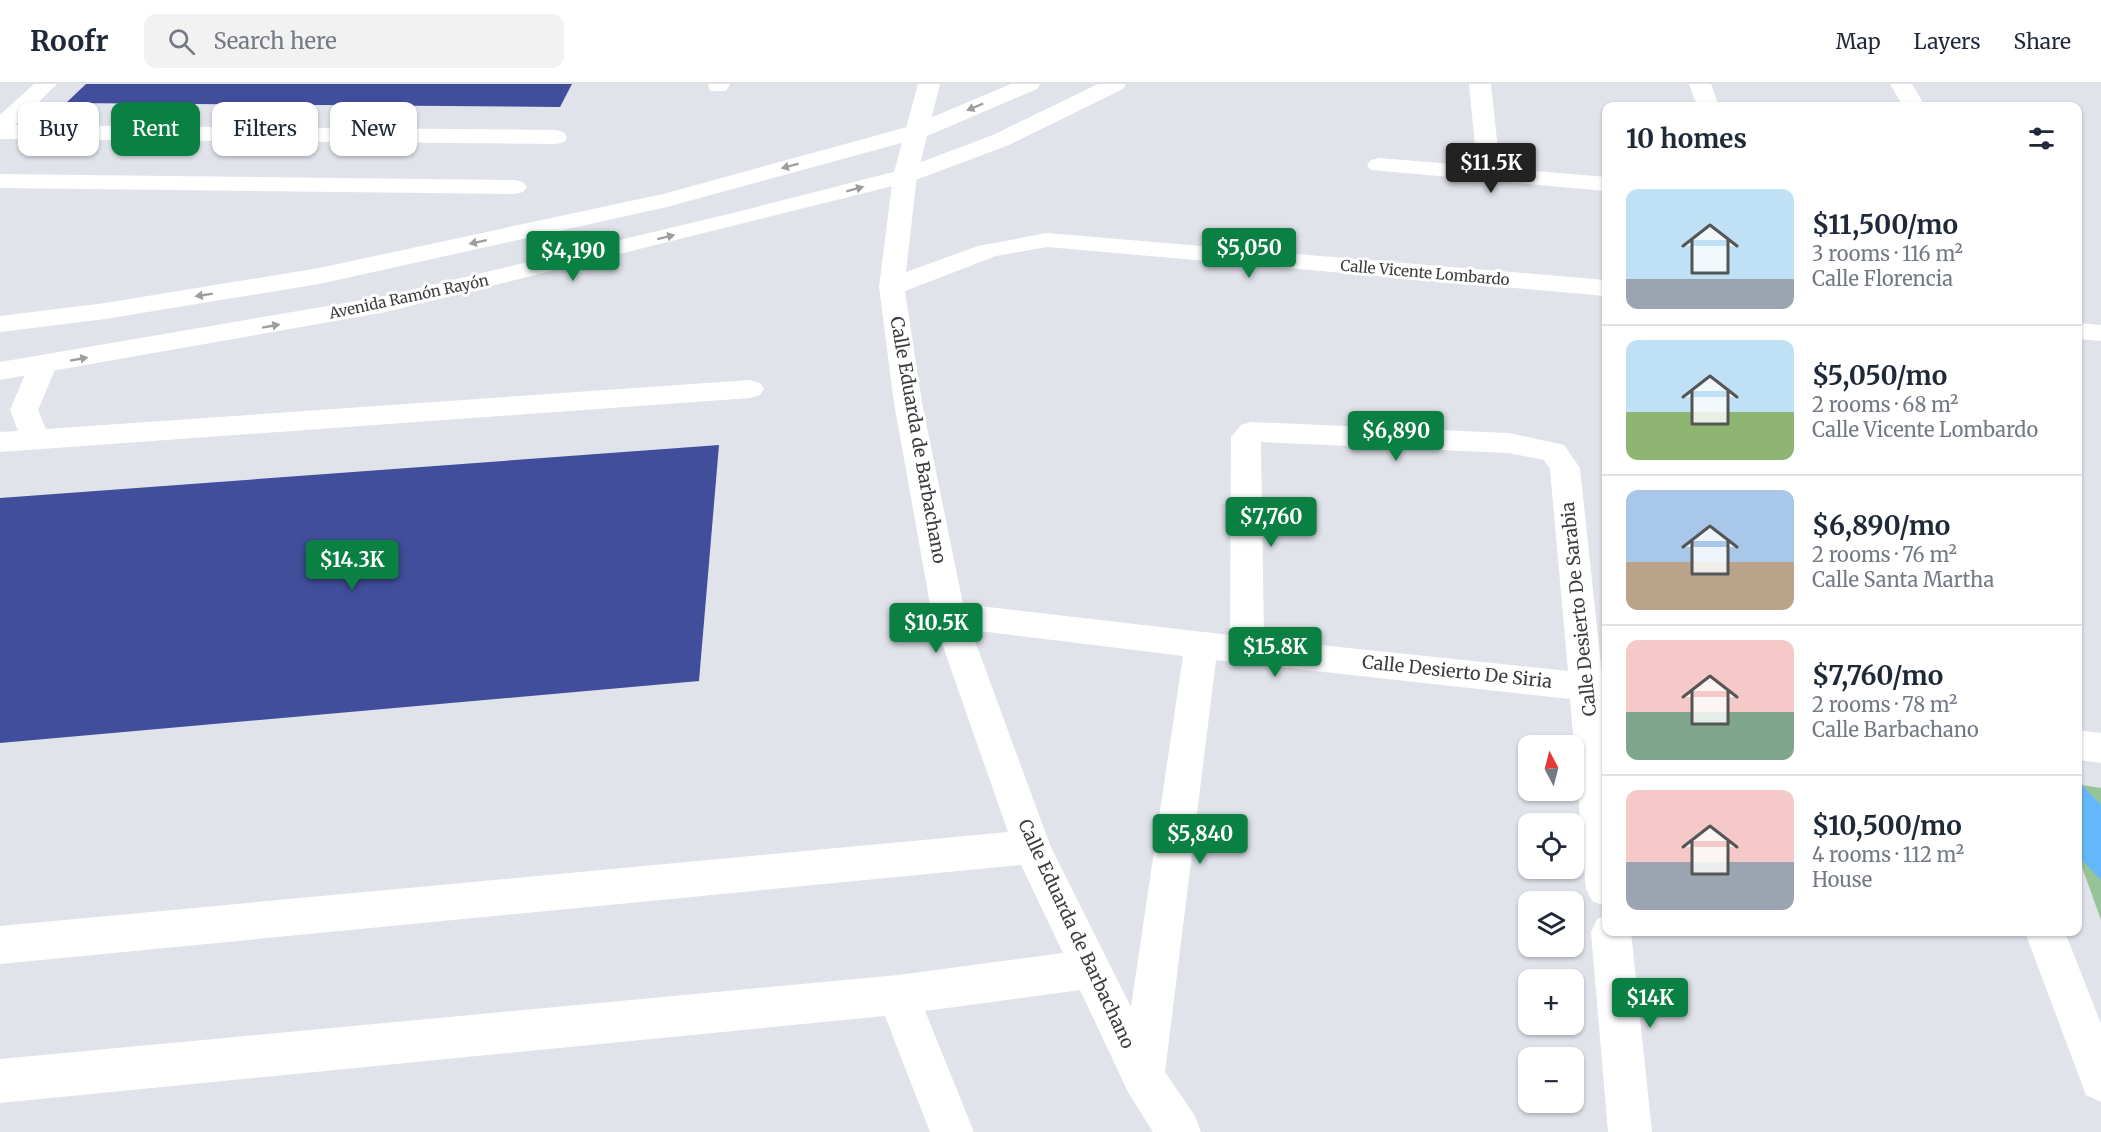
<!DOCTYPE html>
<meta charset="utf-8">
<style>
:root{--surface:#fff;--page:#f2f2f3;--text:#1f2937;--muted:#747a83;--line:#e0e1e3;--accent:#0b8043}
body{margin:0;font-family:Merriweather,serif;background:var(--page);color:var(--text);height:100vh;display:flex;flex-direction:column;font-size:22px;white-space:nowrap}
*{box-sizing:border-box;margin:0}
p{font-size:20px;color:var(--muted)}
.icon{flex:none;width:33px;height:33px;fill:none;stroke:currentColor;stroke-width:2;stroke-linecap:round;stroke-linejoin:round}
.map{position:relative;flex:1;overflow:hidden}
.drawer{position:absolute;left:1602px;top:18px;width:480px;height:834px;display:flex;flex-direction:column;background:var(--surface);border-radius:12px;box-shadow:0 2px 4px #0004}
.drawer>*{flex:none}
.hud{position:absolute;left:18px;top:18px;width:570px;height:54px;display:flex;gap:12px}
.needle{width:39px;rotate:353deg}
.fabs{position:absolute;left:1518px;top:651px;display:grid;gap:12px}
.fabs a{display:grid;place-items:center;width:66px;height:66px;border-radius:12px;background:var(--surface);box-shadow:0 2px 4px #0004;font-size:30px}
.price{position:absolute;translate:-50% -51px;padding:0 14px;border-radius:6px;background:var(--accent);color:#fff;font-size:20px;line-height:39px;filter:drop-shadow(0 2px 3px #0008)}
.price::after{content:'';position:absolute;left:50%;top:36px;width:18px;height:14px;margin-left:-9px;background:inherit;clip-path:polygon(0 0,100% 0,50% 100%)}
.price.current{background:#222;color:#fff}
ul{padding:0;list-style:none}
li{display:flex;align-items:center;gap:18px;height:150px;padding:0 24px}
li+li{border-top:2px solid var(--line)}
li span{display:grid;place-items:center;flex:none;width:168px;height:120px;border-radius:12px;color:#555}
li>.icon{margin-inline-start:auto}
span .icon{width:72px;height:72px;fill:#fffc;stroke-width:1}
li b{font-size:26px}
h2{display:flex;justify-content:space-between;align-items:center;height:72px;padding:0 24px;font-size:26px}
.pill{padding:0 21px;border-radius:12px;background:var(--surface);box-shadow:0 2px 4px #0004;font-size:21px;line-height:54px}
.pill.current{background:var(--accent);color:#fff}
header{display:flex;align-items:center;gap:36px;box-sizing:border-box;height:84px;padding:0 30px;background:var(--surface);border-bottom:2px solid var(--line)}
header strong{font-size:28px}
nav{display:flex;gap:33px;margin-inline-start:auto;font-size:21px}
.search{width:420px;height:54px;background:var(--page);display:flex;align-items:center;gap:15px;box-sizing:border-box;padding:0 21px;border-radius:12px;color:var(--muted);font-size:22px}
.map>svg:first-child{display:block}
</style>
<header>
<strong>Roofr</strong>
<div class="search"><svg class="icon" aria-label="search" viewBox="0 0 24 24"><circle cx="10" cy="10" r="6"/><path d="M15 15l6 6"/></svg>Search here</div>
<nav><a>Map</a><a>Layers</a><a>Share</a></nav>
</header>
<div class="map">
<svg width="2101" height="1048" viewBox="0 0 2101 1048">
<rect width="100%" height="100%" fill="#e1e3eb"/>
<path fill="#96c498" d="M2082,701L2101,704V836L2078,772V707Z"/>
<path fill="#65b7fb" d="M2082,701L2101,721V796L2078,772V707Z"/>
<path fill="#414e9c" d="M86,0H572L560,23L66,19Z
M719,361L699,597L0,659V414Z"/>
<g fill="none" stroke-linecap="round" stroke-linejoin="round">
<path fill="#fff" fill-rule="evenodd" d="M34,0H57L15,41L556,46L564,48L567,53L564,58L556,60L0,55V31Z
M708,0H730L726,7H710Z
M918,0H940L917,92L906,188L978,162L1047,149L1606,196V212L1047,163L996,172L905,207L922,319L963,520L1230,551L1231,353L1241,341L1251,338L1509,349L1564,361L1580,384L1602,591H1606V822L1592,817L1586,805L1570,615L1216,576L1165,988L1195,1032L1201,1048H1153L1128,1008L1080,906L925,927L974,1048H930L885,932L0,1019V975L898,891L1063,869L1021,781L0,880V842L1008,748L932,531L894,319L879,203L893,92ZM1261,358L1509,369L1544,376L1550,385L1568,587L1264,555ZM971,546L1183,572L1131,923L1050,761Z
M1469,0H1491L1500,84L1606,93V107L1371,86L1367,81L1371,76L1379,74L1477,82Z
M1689,0H1711L1719,22H1697Z
M1890,0H1912L1925,22H1903Z
M0,90L515,96L523,98L527,103L523,108L515,110L0,104Z
M2078,239L2101,241V257L2078,255Z
M43,272L53,275L57,281L38,326L46,345L750,296L760,299L764,305L760,311L750,314L0,368V348L18,347L10,326L29,281L33,275Z
M2078,646L2101,649V679L2078,676Z
M1606,831V848H1631L1652,1048H1608L1591,848L1597,835Z
M2025,848H2065L2101,940V1018L2086,1011Z"/>
<path fill="#fff" fill-rule="evenodd" d="M1011,0H1040L1037,5L927,52L667,123L319,200L105,235L0,248V232L105,219L319,184L663,110L911,42Z
M1098,0H1126L1123,5L1009,61L913,97L386,228L0,296V278L386,212L741,127L897,87L993,51Z"/>
</g>
<defs><path id="oneway-solid" d="M-6-.8H1V-3.2L6.5 0L1 3.2V.8H-6Z" transform="scale(1.5)"/></defs>
<g fill="#9e9ea0">
<use href="#oneway-solid" transform="translate(975 23) rotate(157)"/>
<use href="#oneway-solid" transform="translate(790 82) rotate(165)"/>
<use href="#oneway-solid" transform="translate(855 105) rotate(-15)"/>
<use href="#oneway-solid" transform="translate(666 153) rotate(-14)"/>
<use href="#oneway-solid" transform="translate(478 158) rotate(168)"/>
<use href="#oneway-solid" transform="translate(204 211) rotate(171)"/>
<use href="#oneway-solid" transform="translate(271 242) rotate(-10)"/>
<use href="#oneway-solid" transform="translate(79 275) rotate(-10)"/>
</g>
<g text-anchor="middle" stroke-width="6" stroke-linejoin="round" paint-order="stroke">
<g font-size="15" fill="#3c3d40" stroke="#fff">
<text transform="translate(1425 189) rotate(5)" y="5">Calle Vicente Lombardo</text>
<text transform="translate(409 213) rotate(-12)" y="5">Avenida Ramón Rayón</text>
</g>
<g font-size="18" fill="#3c3d40" stroke="#fff">
<text transform="translate(918 356) rotate(80)" y="6">Calle Eduarda de Barbachano</text>
<text transform="translate(1579 525) rotate(-96)" y="6">Calle Desierto De Sarabia</text>
<text transform="translate(1457 588) rotate(6)" y="6">Calle Desierto De Siria</text>
<text transform="translate(1076 850) rotate(65)" y="6">Calle Eduarda de Barbachano</text>
</g>
</g>
</svg>
<div class="fabs">
<a><svg class="needle" viewBox="-14 -14 28 28"><path d="M0-13l5 13h-10z" fill="#e53935"/><path d="M0 13l5-13h-10z" fill="#747a83"/></svg></a>
<a><svg class="icon" aria-label="locate" viewBox="0 0 24 24"><circle cx="12" cy="12" r="6"/><path d="M12 2v4M12 18v4M2 12h4M18 12h4"/></svg></a>
<a><svg class="icon" aria-label="layers" viewBox="0 0 24 24"><path d="M12 4l9 5-9 5-9-5zM3 14l9 5 9-5"/></svg></a>
<a>+</a>
<a>−</a>
</div>
<b class="price current" style="left:1491px;top:110px">$11.5K</b>
<b class="price" style="left:1249px;top:195px">$5,050</b>
<b class="price" style="left:573px;top:198px">$4,190</b>
<b class="price" style="left:1396px;top:378px">$6,890</b>
<b class="price" style="left:1271px;top:464px">$7,760</b>
<b class="price" style="left:352px;top:507px">$14.3K</b>
<b class="price" style="left:936px;top:570px">$10.5K</b>
<b class="price" style="left:1275px;top:594px">$15.8K</b>
<b class="price" style="left:1200px;top:781px">$5,840</b>
<b class="price" style="left:1650px;top:945px">$14K</b>
<div class="hud">
<a class="pill">Buy</a>
<a class="pill current">Rent</a>
<a class="pill">Filters</a>
<a class="pill">New</a>
</div>
<section class="drawer">
<h2>10 homes<svg class="icon" aria-label="filters" viewBox="0 0 24 24"><path d="M4 7h16M4 17h16"/><circle cx="9" cy="7" r="2"/><circle cx="15" cy="17" r="2"/></svg></h2>
<ul>
<li><span style="background:linear-gradient(#bfe0f5 75%,#9aa5b1 0)"><svg class="icon" aria-label="home" viewBox="0 0 24 24"><path d="M3 11l9-7 9 7M6 9v11h12V9"/></svg></span><div><b>$11,500/mo</b><p>3 rooms · 116 m²</p><p>Calle Florencia</p></div></li>
<li><span style="background:linear-gradient(#bfe0f5 60%,#8fb573 0)"><svg class="icon" aria-label="home" viewBox="0 0 24 24"><path d="M3 11l9-7 9 7M6 9v11h12V9"/></svg></span><div><b>$5,050/mo</b><p>2 rooms · 68 m²</p><p>Calle Vicente Lombardo</p></div></li>
<li><span style="background:linear-gradient(#a9c7e8 60%,#b9a48a 0)"><svg class="icon" aria-label="home" viewBox="0 0 24 24"><path d="M3 11l9-7 9 7M6 9v11h12V9"/></svg></span><div><b>$6,890/mo</b><p>2 rooms · 76 m²</p><p>Calle Santa Martha</p></div></li>
<li><span style="background:linear-gradient(#f6c9c9 60%,#7fa58c 0)"><svg class="icon" aria-label="home" viewBox="0 0 24 24"><path d="M3 11l9-7 9 7M6 9v11h12V9"/></svg></span><div><b>$7,760/mo</b><p>2 rooms · 78 m²</p><p>Calle Barbachano</p></div></li>
<li><span style="background:linear-gradient(#f6c9c9 60%,#9aa5b1 0)"><svg class="icon" aria-label="home" viewBox="0 0 24 24"><path d="M3 11l9-7 9 7M6 9v11h12V9"/></svg></span><div><b>$10,500/mo</b><p>4 rooms · 112 m²</p><p>House</p></div></li>
</ul>
</section>
</div>
